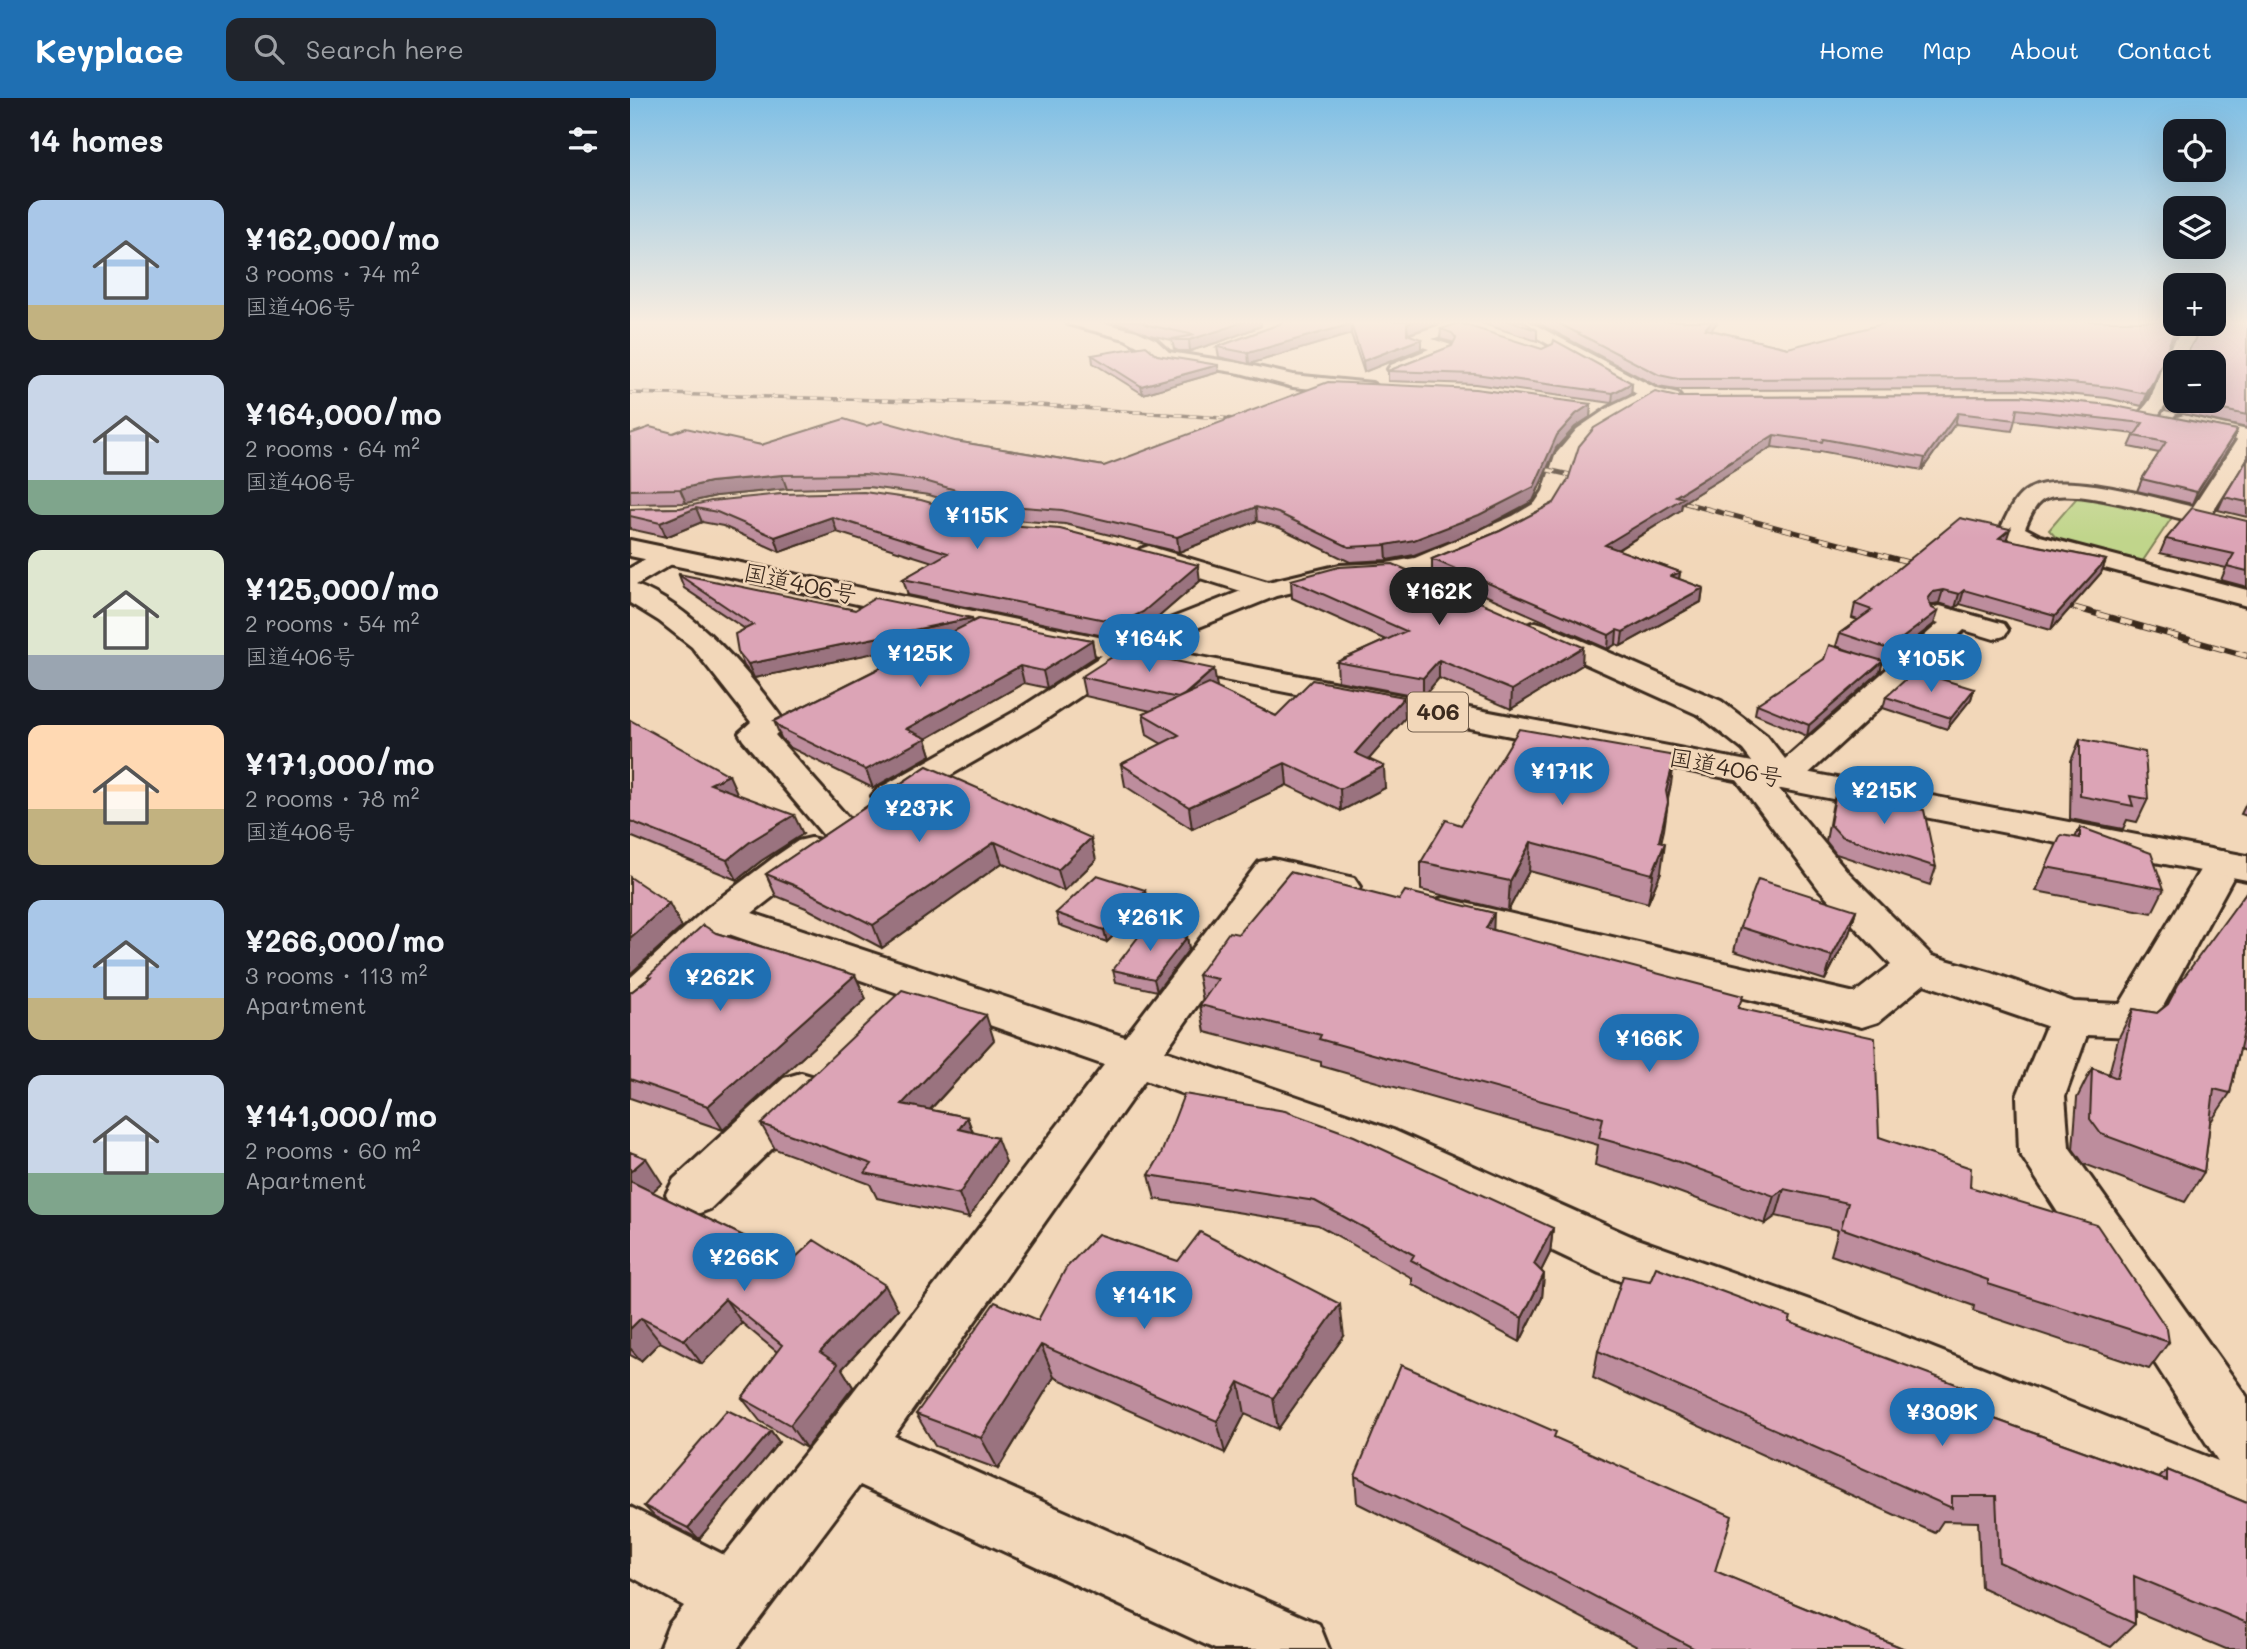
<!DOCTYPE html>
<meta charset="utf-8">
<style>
:root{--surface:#171b24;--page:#20242c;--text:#f1f3f6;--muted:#9ea1a6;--accent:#1f6fb2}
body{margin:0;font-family:Mali,"Klee One",sans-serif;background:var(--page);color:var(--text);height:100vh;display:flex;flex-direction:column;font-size:26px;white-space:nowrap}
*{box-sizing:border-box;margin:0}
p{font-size:23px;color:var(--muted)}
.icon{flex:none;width:38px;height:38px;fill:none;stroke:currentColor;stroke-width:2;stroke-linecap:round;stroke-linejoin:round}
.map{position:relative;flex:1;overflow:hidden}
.side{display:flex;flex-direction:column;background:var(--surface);width:630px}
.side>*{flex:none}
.controls{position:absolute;left:1533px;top:21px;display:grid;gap:14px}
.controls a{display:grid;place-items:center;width:63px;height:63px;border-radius:14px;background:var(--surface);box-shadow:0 7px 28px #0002;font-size:35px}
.price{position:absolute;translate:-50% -60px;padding:0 16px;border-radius:24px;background:var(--accent);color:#fff;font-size:23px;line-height:46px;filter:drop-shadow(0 2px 4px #0008)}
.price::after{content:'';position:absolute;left:50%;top:42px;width:21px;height:16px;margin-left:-10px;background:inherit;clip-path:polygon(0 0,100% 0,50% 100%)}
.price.current{background:#222;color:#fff}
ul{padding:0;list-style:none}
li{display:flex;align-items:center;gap:21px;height:175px;padding:0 28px}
li span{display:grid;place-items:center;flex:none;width:196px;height:140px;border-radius:14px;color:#555}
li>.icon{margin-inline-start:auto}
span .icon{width:84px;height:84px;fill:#fffc;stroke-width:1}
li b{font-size:30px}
h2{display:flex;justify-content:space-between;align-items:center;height:84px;padding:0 28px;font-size:30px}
header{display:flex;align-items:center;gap:42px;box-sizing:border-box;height:98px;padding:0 35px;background:var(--accent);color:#fff}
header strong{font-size:33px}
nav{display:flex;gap:38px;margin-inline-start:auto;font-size:24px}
.search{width:490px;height:63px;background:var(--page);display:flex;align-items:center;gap:18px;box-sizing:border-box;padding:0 24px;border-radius:14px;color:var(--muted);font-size:26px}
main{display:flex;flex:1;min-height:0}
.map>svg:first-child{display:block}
</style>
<header>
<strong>Keyplace</strong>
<div class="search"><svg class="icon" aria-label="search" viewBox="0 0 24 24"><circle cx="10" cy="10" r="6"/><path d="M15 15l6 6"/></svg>Search here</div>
<nav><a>Home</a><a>Map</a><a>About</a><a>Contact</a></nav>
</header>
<main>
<section class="side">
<h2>14 homes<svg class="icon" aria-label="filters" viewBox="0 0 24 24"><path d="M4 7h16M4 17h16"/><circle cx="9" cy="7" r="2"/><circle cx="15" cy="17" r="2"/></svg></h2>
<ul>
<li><span style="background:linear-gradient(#a9c7e8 75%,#c2b280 0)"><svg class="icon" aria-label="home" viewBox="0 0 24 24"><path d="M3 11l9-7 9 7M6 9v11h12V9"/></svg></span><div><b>¥162,000/mo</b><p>3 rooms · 74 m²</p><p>国道406号</p></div></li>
<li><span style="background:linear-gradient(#c9d6e8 75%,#7fa58c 0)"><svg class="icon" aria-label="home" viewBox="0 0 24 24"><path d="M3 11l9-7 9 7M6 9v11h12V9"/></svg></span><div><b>¥164,000/mo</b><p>2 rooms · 64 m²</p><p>国道406号</p></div></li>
<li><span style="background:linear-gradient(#dfe7d0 75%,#9aa5b1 0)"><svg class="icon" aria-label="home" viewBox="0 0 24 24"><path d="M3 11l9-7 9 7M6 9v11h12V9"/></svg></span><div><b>¥125,000/mo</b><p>2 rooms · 54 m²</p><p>国道406号</p></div></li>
<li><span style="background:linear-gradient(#ffd9b3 60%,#c2b280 0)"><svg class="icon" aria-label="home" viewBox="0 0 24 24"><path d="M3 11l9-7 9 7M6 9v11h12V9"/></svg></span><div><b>¥171,000/mo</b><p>2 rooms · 78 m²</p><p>国道406号</p></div></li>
<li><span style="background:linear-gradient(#a9c7e8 70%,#c2b280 0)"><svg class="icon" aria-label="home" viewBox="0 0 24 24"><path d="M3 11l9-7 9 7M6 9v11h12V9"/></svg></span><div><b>¥266,000/mo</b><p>3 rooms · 113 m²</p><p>Apartment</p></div></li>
<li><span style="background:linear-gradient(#c9d6e8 70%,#7fa58c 0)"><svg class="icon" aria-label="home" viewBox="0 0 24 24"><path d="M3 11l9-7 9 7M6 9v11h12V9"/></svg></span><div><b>¥141,000/mo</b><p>2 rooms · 60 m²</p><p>Apartment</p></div></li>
</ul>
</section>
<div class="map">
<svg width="1617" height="1551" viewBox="0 0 1617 1551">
<rect width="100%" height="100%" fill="#f2d7b9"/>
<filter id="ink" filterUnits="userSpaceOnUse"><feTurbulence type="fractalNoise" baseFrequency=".0143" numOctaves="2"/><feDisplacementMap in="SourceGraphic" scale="14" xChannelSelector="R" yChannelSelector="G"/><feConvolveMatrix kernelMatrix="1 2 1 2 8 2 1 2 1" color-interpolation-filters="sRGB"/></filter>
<g filter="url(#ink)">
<path fill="#c0d58b" stroke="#7e8054" stroke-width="2" d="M1450,396L1545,415L1512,464L1430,444L1419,432Z"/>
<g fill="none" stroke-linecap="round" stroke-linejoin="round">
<g stroke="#3b2a1e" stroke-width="6">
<path id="minor" d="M436,223H465L507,233L526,242L539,254L610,265L663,277L742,285L751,291L742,297L663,289L610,275L534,263L495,241L438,226Z
M823,223L834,224L836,227L834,230L802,241L821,247L824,251L821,255L773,275H761L758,271L761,267L799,251L780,245L778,241L780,237Z
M877,223H898L1027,291L1048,296L1051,300L1041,306L1023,302L992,318L961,339L946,358L935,393L926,410L901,428L800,472L757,481L710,483L646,498L552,536L507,560L406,628L272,705L260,709L248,705L242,698L248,691L384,614L487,548L532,524L611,493L510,461L506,456L510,451L519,448L528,451L638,484L710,467L757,465L785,460L883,418L905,405L913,393L925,357L947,331L978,310L1007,296Z
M1584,223H1600L1565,239L1551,264H1545C1545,288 1540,302 1526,320H1512L1509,316C1513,310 1519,305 1522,298C1536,264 1537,226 1584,226Z
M1554,317L1617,332V360L1577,423L1569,425C1538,418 1445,389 1417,400C1405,404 1400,419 1395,430L1410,438L1617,492V508L1392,448C1382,443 1376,441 1371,430C1377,417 1385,398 1399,391C1433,372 1525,400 1563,409L1607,342L1547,327L1544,323L1547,319Z
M38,450L47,453L51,458L47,463L6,487C63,508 122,577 156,626L145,637L222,724L227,732L222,740L209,743L196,740L113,642L109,635L121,624L62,549L29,523L0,505V470L29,453Z
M1310,508L1374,526L1378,532L1374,538L1364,541L1334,532L1165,688L1149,691L1217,773L1302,858L1362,875L1444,904L1490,906L1579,757L1592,753L1605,757L1611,765L1519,934L1503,939L1457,937L1435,998L1439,1049L1617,1299V1438L1185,1257L969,1175L727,1060L515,982L264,1338L689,1526L699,1551H585L230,1387L107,1551H29L39,1526L54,1508L0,1478V1409L94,1457L197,1328L474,967L99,836L15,916L0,921V880L77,810L143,760L168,743L181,740L194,743L200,751L194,759L122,815L495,939L629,764L643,761L724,780L730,789L724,798L710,801L652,787L535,953L763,1032L1005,1140L1202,1210L1588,1363L1389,1054L1387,998L1416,928L1294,886L1248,924L1232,929L813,826L799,822L793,813L799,804L813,800L1225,895L1261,867L1189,791L1101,674L1106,667L1123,665L1113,652L1069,617L896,539L892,533L896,527L906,524L916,527L1091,603L1137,638L1155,661L1309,525L1300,522L1296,516L1300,510Z
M171,975L188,980L195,993L188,1006L80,1111L62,1118L44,1111L36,1096L44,1081L154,980Z"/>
</g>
<g stroke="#3b2a1e" stroke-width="6">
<path id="trunk" d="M0,442L497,545L1617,758V782L497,563L0,458Z"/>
</g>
<use href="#minor" fill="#f2d7b9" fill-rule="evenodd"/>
<use href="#trunk" fill="#f2d7b9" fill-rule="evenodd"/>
<g stroke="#3b2a1e" stroke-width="3.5">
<path id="rail-far2" d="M0,295L394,306L620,322"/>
</g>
<g stroke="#3b2a1e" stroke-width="5">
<path id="rail-far1" d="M896,367L958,381
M1036,400L1297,469"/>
</g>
<g stroke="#3b2a1e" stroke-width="6">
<path id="rail" d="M1421,503L1617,558"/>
</g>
<use href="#rail-far2" stroke="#f2d7b9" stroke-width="2.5" stroke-dasharray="7" stroke-linecap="butt"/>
<use href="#rail-far1" stroke="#f2d7b9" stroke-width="3.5" stroke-dasharray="10" stroke-linecap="butt"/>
<use href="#rail" stroke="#f2d7b9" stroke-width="4.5" stroke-dasharray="12" stroke-linecap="butt"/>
</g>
<path fill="#bd8d9d" stroke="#3b2a1e" stroke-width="2" d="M475,223H631V228L592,243L560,253H548L544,251L542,242L520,237L493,226Z
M650,223H808V226L778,236L791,251L734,274L721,236L619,266L589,259L587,249L650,226L651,225Z
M845,223H892L907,232V243Z
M904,223H1088L1081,232L1158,250L1558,228L1546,237L1538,250L1521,293L1512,308L1477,300L1386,291L1046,292L1028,289Z
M1617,223V330L1535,312L1545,289V303H1584V264H1548L1552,256L1557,255Z
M811,231L1002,285L1001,296L982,305L845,286L758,283V273L822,248L823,246L822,244L810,241Z
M462,257H527L589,274L513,296L463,265Z
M1389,298L1607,332L1603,344L1562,406L1507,393L1512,381L1529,355L1499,349L1505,336L1385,322L1382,333L1325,326L1292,372L1190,353L1189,355L1142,349L1052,405L1051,412L988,452L1050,474L1049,481L1073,490L1071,504L991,548L986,546L978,551L802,474V461L870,433L924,405L1047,299Z
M961,306L960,319L945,329L926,350L903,403L849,432L784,457L757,462L720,464L650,430L627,423L549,454L435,426L383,422L299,397L239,389L157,391L86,398L56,405L0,406V336L43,335L131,347L236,328L474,368Z
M1617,361V419L1588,412L1594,399Z
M152,396L570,483L516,530L493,542L278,497L273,481L303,464L207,434L150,454L93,428L72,424L36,439L0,431V411L50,410Z
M1617,423V489L1591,482L1596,470L1530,455L1536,441Z
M1377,442L1476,462L1471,475L1421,532L1330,506L1325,510L1309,505L1300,507L1304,526L1254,565H1252L1250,574L1177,638L1125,616L1127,606L1223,554L1206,548L1210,535L1228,522L1222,520L1225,506Z
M49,477L225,512L343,523L462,542L465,559L417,590L394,585L296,641L301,657L243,690L159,649L151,640L144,623L305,542L124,580L114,568L108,554L115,531L54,490Z
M661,482L952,567L881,611L809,580L793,599L708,583L707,564L756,542L662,500Z
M584,571L586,590L646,618L775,620L739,661L755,690L711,713L657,687L562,731L495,688L491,666L532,646L517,637L513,616L521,613L455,598L451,579Z
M1344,591L1341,601L1317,631L1253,610L1256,599Z
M0,622L108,697L173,736L131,763L107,782L0,738Z
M1450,641L1518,701L1507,724L1497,722L1493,731L1440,721L1441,663Z
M297,668L466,762L434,793L372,765L252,850L176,810L146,798L136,776Z
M1041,686L1038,700V704L1031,744V774L1018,805L899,773L878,813L791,792V764L831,727Z
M1206,693L1306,769L1300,787L1206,756L1196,743L1202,710Z
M1617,704V718L1611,716Z
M1450,729L1534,791L1522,815L1406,793L1416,769L1445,740Z
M1617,793V954L1610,951L1600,995L1580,1025L1574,1074L1555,1104L1454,1066L1443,1051L1447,1000L1462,970L1479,976L1488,941L1503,911L1527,915L1537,906Z
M517,804L477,844L429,827L426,815Z
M1226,812L1219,836L1195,882L1104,853L1110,829Z
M864,832L1110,910L1249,1039L1340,1089L1539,1244L1519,1271L1343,1213L1344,1208L1201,1157L1208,1132L1146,1118L1135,1126L1024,1085L965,1067L968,1047L691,968V964L575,934L570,907L573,903L568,877L608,836Z
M86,835L225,877L236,901L93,1032L0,1000V895L19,880L18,878Z
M557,839L559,851L527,893L486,884L483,872Z
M364,942L300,1012L337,1019L343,1034L376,1064L339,1120L247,1100L240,1086L145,1051L131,1026Z
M0,1054L32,1085L22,1094L163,1162L268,1211L212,1271L223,1289L176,1350L130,1323L112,1300L147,1254L112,1225L72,1266L30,1244L11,1263L0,1257Z
M519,1077L923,1130L920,1155L911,1173L914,1176L912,1200L890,1244L782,1186V1180L688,1127L525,1101Z
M408,1222L714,1238L648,1331L615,1316L595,1355L424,1279L368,1371L305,1348L286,1316Z
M1159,1224L1331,1309L1529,1380L1537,1372L1617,1405V1551H1596L1505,1513V1526L1481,1549L1351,1489L1348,1424L1313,1423L1305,1435L963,1280L968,1253Z
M141,1333L149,1344L69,1441L25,1419L14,1408Z
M925,1340L1085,1473L1275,1551H1011L875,1479L727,1405L725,1378Z"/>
<path fill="#9a737f" stroke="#3b2a1e" stroke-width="2" d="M615,223H631V228L592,243L560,253L559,242Z
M785,223H808V226L778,236L777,226Z
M1082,223H1088L1074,241L1075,231Z
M721,226V236L619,266L618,255Z
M1552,226H1565L1558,228L1546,237L1538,250L1521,293L1512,308L1542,239Z
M791,241V251L734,274L733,263Z
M588,267L589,274L513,296L511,288Z
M1002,285L1001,296L982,305L983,295Z
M961,306L960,319L945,329L926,350L903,403L849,432L784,457L757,462L756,447L927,337L946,316Z
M1328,315L1325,326L1292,372L1295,360Z
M1607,332L1603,344L1562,406L1567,394Z
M1144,337L1142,349L1052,405L1051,412L974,460L975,447L1046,398Z
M152,377L157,391L86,398L56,405L50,391L80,384Z
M626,409L627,423L549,454L547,439Z
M66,410L72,424L36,439L30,425Z
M202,419L207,434L150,454L145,439Z
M1380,431L1376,443L1369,440Z
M1476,462L1471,475L1421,532L1425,518Z
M568,467L570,483L516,530L493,542L490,525Z
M1050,474L1048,487L1041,478Z
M1073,490L1071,504L991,548L993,534Z
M1313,492L1309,505L1299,507L1298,501L1303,494Z
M1334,492L1330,506L1325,510L1329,496Z
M1308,513L1304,526L1254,565L1258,551Z
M342,520L346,534L124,580L118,566Z
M987,532L986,546L978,551L979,537Z
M462,542L465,559L417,590L413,573Z
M953,549L952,567L881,611L882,592Z
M809,562V580L793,599V580Z
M1253,563L1250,574L1177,638L1179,627Z
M390,568L394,585L296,641L301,657L243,690L236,672L276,631Z
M584,571L587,589L554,620L551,601Z
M1344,591L1341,601L1317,631L1321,620Z
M774,599L775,620L726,676L725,655Z
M1045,658L1041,686L1032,721L1036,693Z
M655,665L657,687L562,731L559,709Z
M754,668L755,690L711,713L710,691Z
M99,677L108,697L80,686Z
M1038,704L1034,732L1025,770L1035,745L1031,774L1018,805L1029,743Z
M164,717L173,736L131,763L107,782L97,762L121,743Z
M461,740L466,762L434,793L428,772Z
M365,744L372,765L252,850L243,827Z
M901,744L899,773L878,813L880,783Z
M515,792L517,804L477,844L474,832Z
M39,805L52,829L0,876V840Z
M1226,812L1219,836L1195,882L1202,858Z
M864,815L863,841L856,830Z
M557,839L559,851L527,893L524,881Z
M225,877L236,901L93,1032L78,1008Z
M356,917L364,942L283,1030L272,1006Z
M337,1019L346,1044L329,1031Z
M367,1040L376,1064L339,1120L329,1096Z
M16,1060L32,1085L11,1104L0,1089V1074Z
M1154,1091L1146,1118L1135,1126L1144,1098Z
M923,1130L920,1155L902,1191L904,1166Z
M914,1176L912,1200L890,1244L892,1220Z
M255,1187L268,1211L212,1271L223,1289L176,1350L160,1327L190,1254Z
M95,1201L112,1225L72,1266L54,1242Z
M710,1206L714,1238L648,1331L643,1300Z
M11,1220L30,1244L11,1263L0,1250V1231Z
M411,1247L424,1279L368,1371L351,1340Z
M609,1284L615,1316L595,1355L587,1323Z
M141,1333L149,1344L69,1441L58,1430Z"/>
<path fill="#dca4b6" stroke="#3b2a1e" stroke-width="2" d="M509,223H615L591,232L559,242H546L542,241L565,237L518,227Z
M652,223H785L777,226V236L791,241L733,263L721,226L618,255L587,249L650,226Z
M878,223H892L907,232Z
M924,223H1082L1075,231L1158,250L1264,223H1545V226H1552L1542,239L1525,282L1516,296L1481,289L1389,280L1048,281L1029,277Z
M1587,223H1617V317L1550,303H1584V264H1551L1552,256L1557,255L1571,231Z
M829,225L912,251L923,246L924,242L1002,285L983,295L845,276L758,273L822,248L826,240L822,235L811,231Z
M516,248L527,257L588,267L511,288L462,257Z
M698,284L845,291L961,306L946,316L927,337L904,389L849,417L784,442L756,447L719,449L648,415L626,409L547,439L432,412L380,408L295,383L235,376L152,377L80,384L50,391L0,392V336L20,329L43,335L56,330L131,347L214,321L236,328L252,323L325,343L474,368Z
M1545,289V302L1540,301Z
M1025,294L1047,299L1389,298L1480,307L1607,332L1567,394L1512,381L1536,344L1504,338L1513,325L1387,311L1385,322L1328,315L1295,360L1193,341L1192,344L1144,337L1046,398L1053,400L975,447L1050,474L1041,478L1073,490L993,534L987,532L979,537L802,461L870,433L924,405L938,382L949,348L964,330Z
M1617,361V404L1594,399Z
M234,394L291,402L377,427L430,431L568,467L513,514L490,525L273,481L318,455L202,419L145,439L87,414L66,410L30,425L0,418V411L50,410L81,403L152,396Z
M1562,410L1617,423V473L1597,468L1604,456L1536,441Z
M1330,420L1380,431L1369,440L1476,462L1425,518L1334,492L1329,496L1313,492L1303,494L1298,501L1302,510L1308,513L1258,551L1210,535L1242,512L1225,506Z
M763,466L953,549L882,592L809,562L793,580L707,564L776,533L661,482L709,469Z
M49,476L225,512L245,500L342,520L118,566L108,554L105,536L123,527L49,477Z
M348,521L462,542L413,573L390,568L276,631L296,640L236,672L152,631L144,623Z
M1199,547L1253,563L1179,627L1127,606L1194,561Z
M493,552L584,571L554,597L548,600L451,579Z
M1285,573L1344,591L1321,620L1256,599Z
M682,582L774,599L725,655L754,668L710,691L655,665L559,709L491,666L549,637L513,616L579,586L646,618Z
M0,622L99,677L80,686L164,717L121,743L97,762L0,723Z
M889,631L1045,658L1036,693L1038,704L1029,743L1035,745L1022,776L901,744L880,783L791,764L816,722L831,727Z
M1450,641L1515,654L1518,701L1500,698L1503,708L1450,698Z
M297,668L461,740L428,772L365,744L243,827L166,788L136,776Z
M1206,693L1294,712L1306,769L1211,738L1200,726Z
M1450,729L1521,755L1534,791L1416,769L1431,737L1450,740Z
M660,774L769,802L775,793L864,815L856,830L1113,898L1108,910L1245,940L1249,1039L1341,1070L1340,1089L1467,1127L1537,1231L1539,1244L1358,1186V1182L1211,1130L1218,1105L1154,1091L1144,1098L1029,1057L969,1040L973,1020L689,941L691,937L570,907L588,881L568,877L599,834L608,836Z
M467,777L515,792L474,832L426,815Z
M0,779L39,805L0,840Z
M1128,781L1226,812L1202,858L1110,829Z
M1617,793V919L1600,995L1584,991L1574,1074L1471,1036L1460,1021L1462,970L1487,980L1503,911L1527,915L1538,906L1548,887Z
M73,827L86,835L225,877L78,1008L0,981V895L21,879L18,878Z
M515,830L557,839L524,881L483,872Z
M272,892L356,917L272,1006L337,1019L329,1031L367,1040L329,1096L235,1075L242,1066L131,1026Z
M554,996L655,1013L724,1038L923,1130L904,1166L914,1176L892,1220L781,1162L784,1157L685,1103L519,1077L531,1056Z
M0,1054L16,1060L0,1074Z
M0,1083L163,1162L184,1142L255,1187L190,1254L208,1266L160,1327L112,1300L152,1247L95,1201L54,1242L11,1220L0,1231Z
M570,1134L710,1206L643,1300L609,1284L587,1323L411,1247L351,1340L286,1316L365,1204L408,1222L436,1170L468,1136L548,1163Z
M1026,1169L1161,1219L1159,1224L1334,1289L1331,1309L1537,1383V1372L1617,1405V1525L1504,1478L1505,1526L1369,1464L1366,1398H1322V1410L968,1253L993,1178L1020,1183Z
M771,1267L926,1334L924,1339L1102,1418L1085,1473L1275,1551H1065L878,1453L725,1378Z
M97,1312L141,1333L58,1430L14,1408Z"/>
</g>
<linearGradient id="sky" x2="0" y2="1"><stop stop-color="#7fbfe5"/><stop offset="0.51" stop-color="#f9ede0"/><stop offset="1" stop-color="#f9ede0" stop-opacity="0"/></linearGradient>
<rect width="1617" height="440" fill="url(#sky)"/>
<g text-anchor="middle" stroke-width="5" stroke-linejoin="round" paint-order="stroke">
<rect fill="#f2d7b9" stroke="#725e4c" stroke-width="2" x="778" y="594.5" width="60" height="39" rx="5"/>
<g font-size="23" font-weight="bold" fill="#3b2a1e">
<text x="808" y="622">406</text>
</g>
<g font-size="24" fill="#3b2a1e" stroke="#f2d7b9">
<text transform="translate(170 486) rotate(12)" y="8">国道406号</text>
<text transform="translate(1096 670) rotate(11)" y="8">国道406号</text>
</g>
</g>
</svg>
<div class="controls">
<a><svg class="icon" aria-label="locate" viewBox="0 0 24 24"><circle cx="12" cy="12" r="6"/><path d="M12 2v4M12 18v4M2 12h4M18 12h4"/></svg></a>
<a><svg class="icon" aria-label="layers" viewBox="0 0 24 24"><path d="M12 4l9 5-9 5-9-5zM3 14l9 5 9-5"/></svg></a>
<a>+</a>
<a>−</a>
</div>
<b class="price" style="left:347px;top:453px">¥115K</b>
<b class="price current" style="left:809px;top:529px">¥162K</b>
<b class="price" style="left:519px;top:576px">¥164K</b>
<b class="price" style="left:290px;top:591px">¥125K</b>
<b class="price" style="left:1301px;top:596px">¥105K</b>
<b class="price" style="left:932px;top:709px">¥171K</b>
<b class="price" style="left:1254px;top:728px">¥215K</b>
<b class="price" style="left:289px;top:746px">¥237K</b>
<b class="price" style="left:520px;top:855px">¥261K</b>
<b class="price" style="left:90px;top:915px">¥262K</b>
<b class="price" style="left:1019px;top:976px">¥166K</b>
<b class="price" style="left:114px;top:1195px">¥266K</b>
<b class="price" style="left:514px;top:1233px">¥141K</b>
<b class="price" style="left:1312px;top:1350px">¥309K</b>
</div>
</main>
